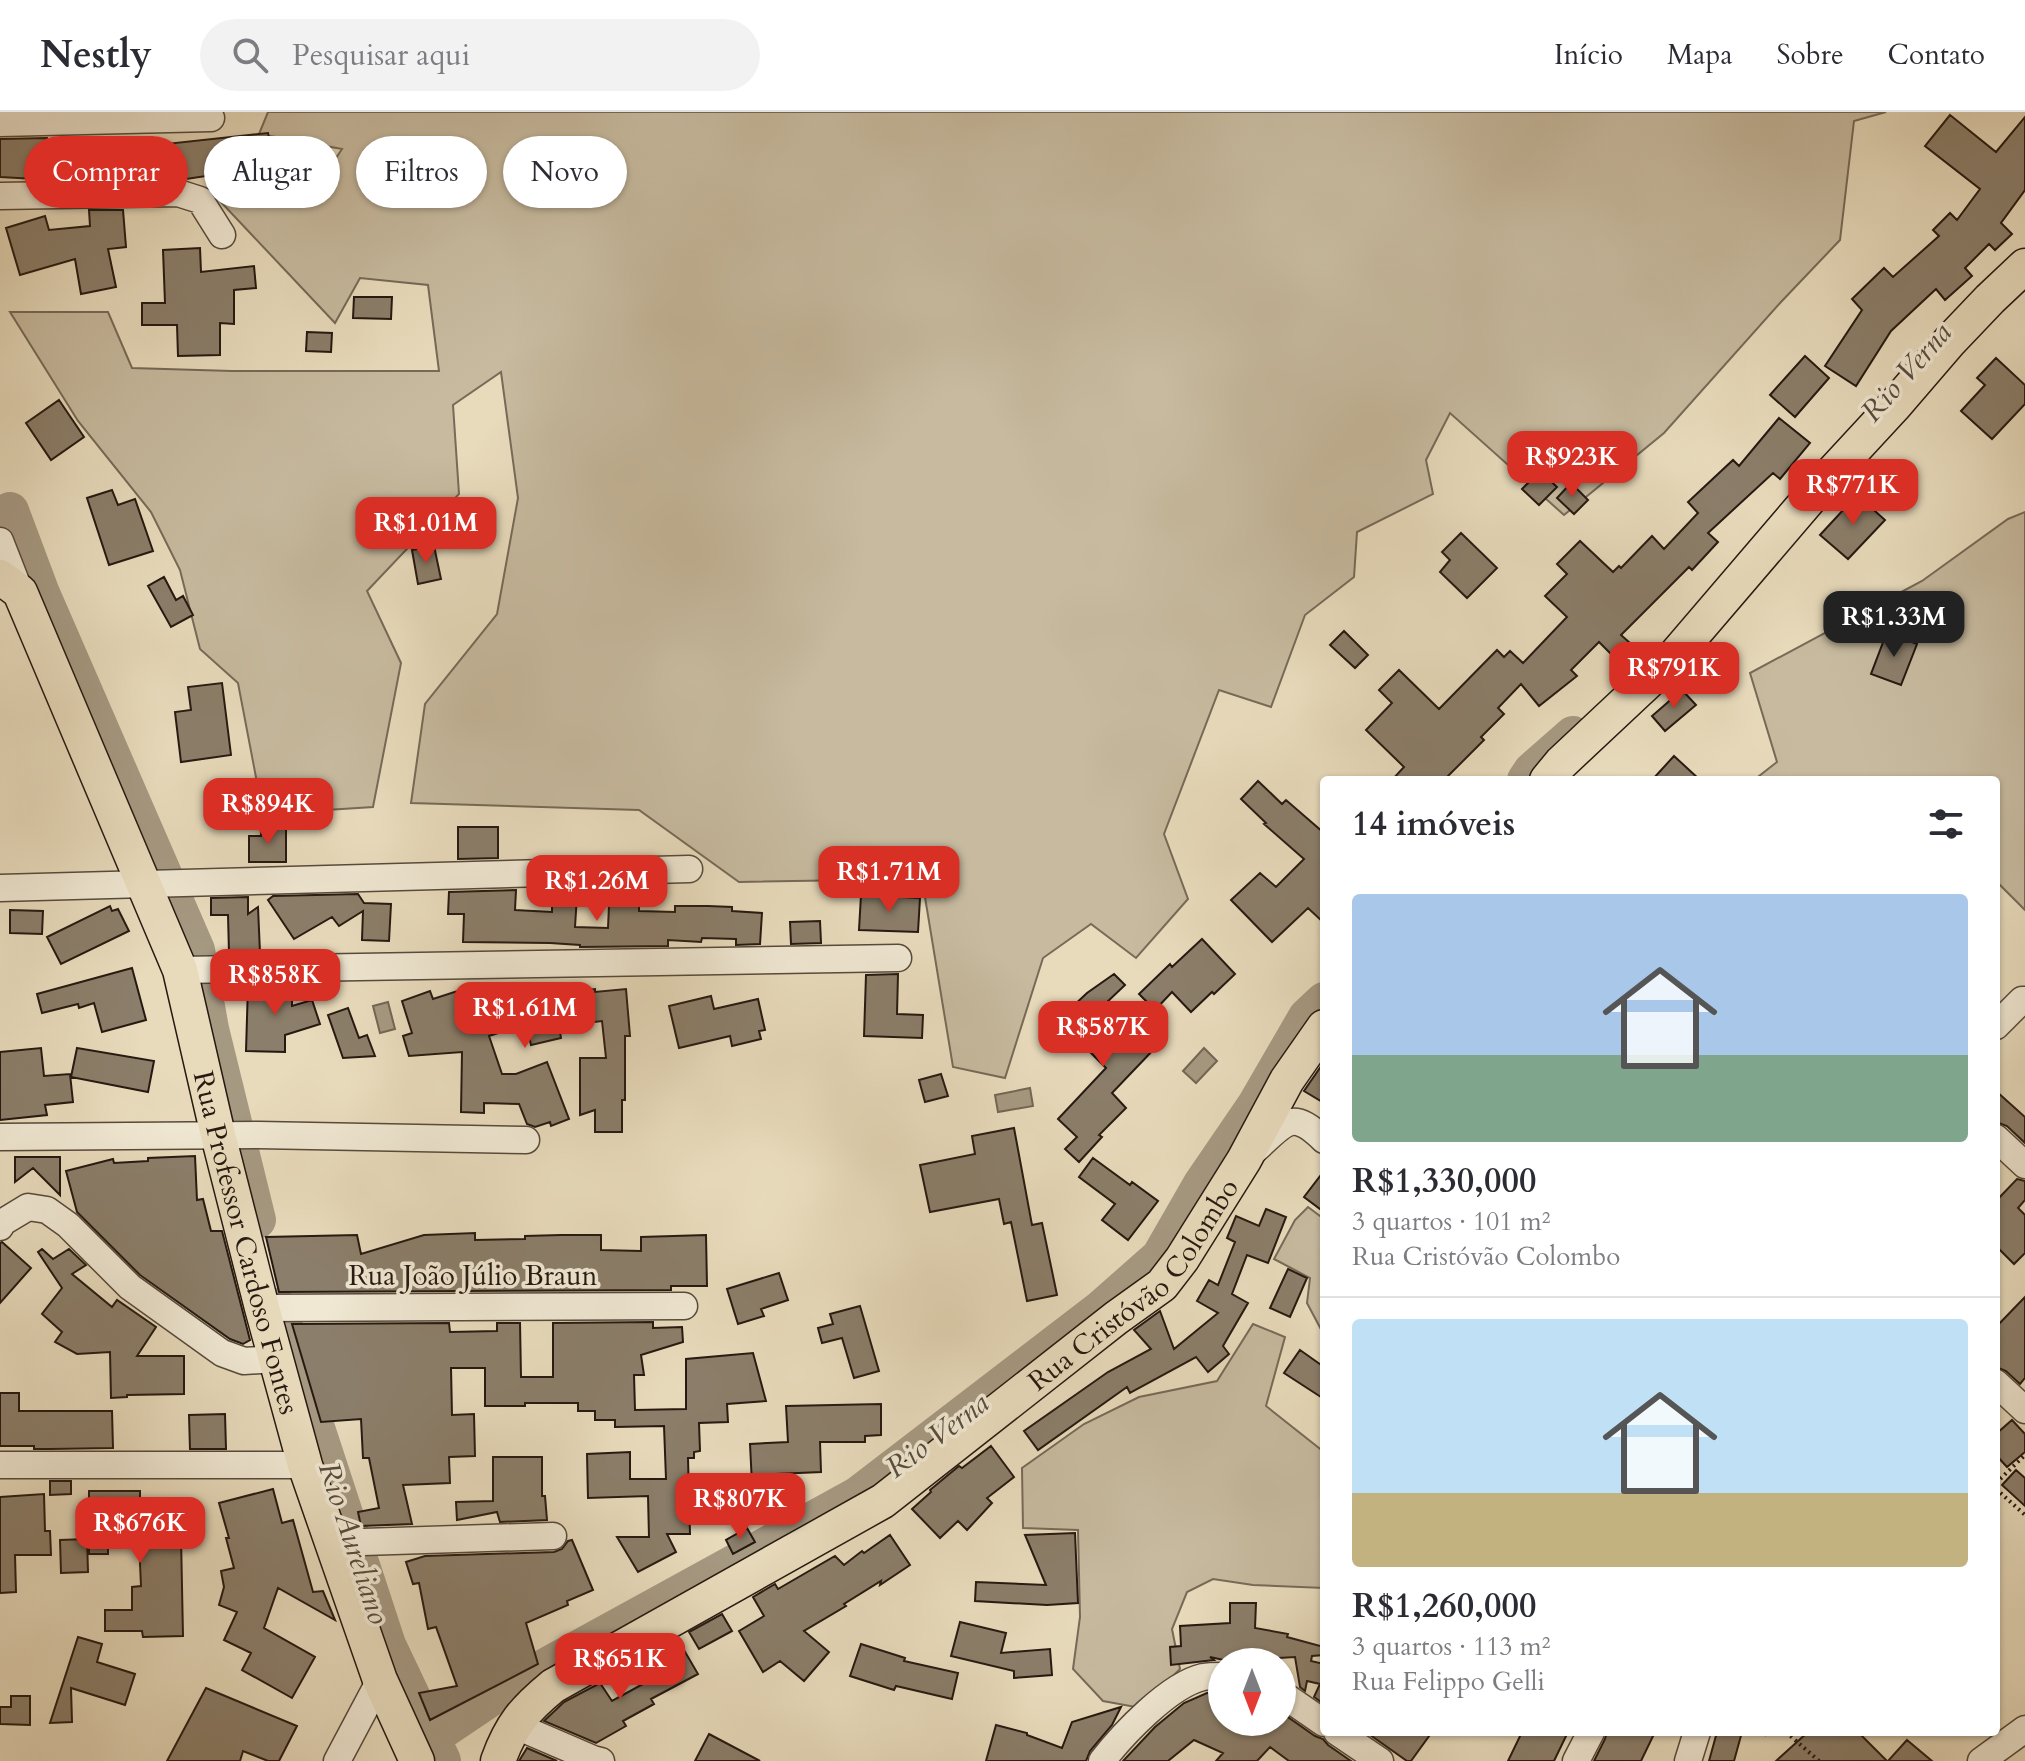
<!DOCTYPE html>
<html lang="pt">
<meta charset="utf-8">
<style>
:root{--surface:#fff;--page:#f2f2f3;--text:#2b2b33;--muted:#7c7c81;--line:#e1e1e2;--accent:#d93025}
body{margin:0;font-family:Cardo,serif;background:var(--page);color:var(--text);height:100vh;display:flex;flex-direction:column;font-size:30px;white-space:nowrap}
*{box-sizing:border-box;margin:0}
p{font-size:26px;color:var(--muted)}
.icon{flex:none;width:44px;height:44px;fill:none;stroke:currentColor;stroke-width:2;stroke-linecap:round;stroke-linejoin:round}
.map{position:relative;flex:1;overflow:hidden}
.side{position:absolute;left:1320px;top:664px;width:680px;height:960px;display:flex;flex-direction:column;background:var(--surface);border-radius:8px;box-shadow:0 2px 6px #0004}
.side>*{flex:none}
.banner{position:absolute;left:24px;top:24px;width:760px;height:72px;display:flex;gap:16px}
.needle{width:52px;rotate:180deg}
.fabs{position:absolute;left:1208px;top:1536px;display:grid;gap:16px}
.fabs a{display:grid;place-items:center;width:88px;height:88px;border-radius:50%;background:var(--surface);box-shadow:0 2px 6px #0004;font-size:40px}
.price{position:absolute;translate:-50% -68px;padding:0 18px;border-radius:16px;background:var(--accent);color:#fff;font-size:26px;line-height:52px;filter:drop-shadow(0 2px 4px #0008)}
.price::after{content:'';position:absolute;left:50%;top:48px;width:24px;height:18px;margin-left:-12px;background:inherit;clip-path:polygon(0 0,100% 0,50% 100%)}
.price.selected{background:#222;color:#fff}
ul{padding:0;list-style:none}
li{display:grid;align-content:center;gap:16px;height:424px;padding:0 32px}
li+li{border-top:2px solid var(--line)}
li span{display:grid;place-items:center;height:248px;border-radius:8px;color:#555}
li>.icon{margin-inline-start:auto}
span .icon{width:144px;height:144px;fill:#fffc;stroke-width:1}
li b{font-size:34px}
h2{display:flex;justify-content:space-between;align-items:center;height:96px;padding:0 32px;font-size:34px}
.tag{padding:0 28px;border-radius:36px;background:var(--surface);box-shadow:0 2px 6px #0004;font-size:28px;line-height:72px}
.tag.selected{background:var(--accent);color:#fff}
header{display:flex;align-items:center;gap:48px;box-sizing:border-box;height:112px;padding:0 40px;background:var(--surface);border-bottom:2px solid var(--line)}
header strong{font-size:38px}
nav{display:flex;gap:44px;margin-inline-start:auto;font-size:28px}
.search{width:560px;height:72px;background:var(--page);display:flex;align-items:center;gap:20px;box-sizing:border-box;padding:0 28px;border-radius:44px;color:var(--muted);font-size:30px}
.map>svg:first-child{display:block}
</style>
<header>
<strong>Nestly</strong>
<div class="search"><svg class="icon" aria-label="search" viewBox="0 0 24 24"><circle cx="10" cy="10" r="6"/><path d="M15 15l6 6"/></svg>Pesquisar aqui</div>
<nav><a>Início</a><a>Mapa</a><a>Sobre</a><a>Contato</a></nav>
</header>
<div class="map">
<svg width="2025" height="1649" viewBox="0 0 2025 1649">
<rect width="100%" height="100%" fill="#e8dbbc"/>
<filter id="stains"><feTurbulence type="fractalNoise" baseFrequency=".0025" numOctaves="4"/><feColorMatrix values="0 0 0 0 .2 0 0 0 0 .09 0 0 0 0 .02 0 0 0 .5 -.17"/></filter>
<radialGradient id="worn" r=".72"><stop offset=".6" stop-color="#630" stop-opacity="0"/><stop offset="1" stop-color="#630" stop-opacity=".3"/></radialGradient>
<path fill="#c7ba9f" stroke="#766a58" stroke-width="2" d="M268,0H1886L1854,9L1840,128L1781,190L1664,321L1564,403L1450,301L1426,348L1433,382L1357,420L1354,465L1305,503L1271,595L1219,578L1164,722L1188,787L1136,846L1091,812L1043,846L1005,966L953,955L922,767L739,770L639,698L411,691L425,592L497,502L518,386L501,260L453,293L459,382L367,479L401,551L373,695L263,702L238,571L200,537L180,458L151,400L78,309L10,200H108L132,256L232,259H439L428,173L360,166L335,211L218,87L318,73L342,37L259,22Z
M2025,400V798L1996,769V668H1754L1777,650L1750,561L1922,469L2008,407Z
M1308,1095L1324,1107V1223L1307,1191L1310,1166L1274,1147L1295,1108Z
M1253,1212L1285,1225L1266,1294L1324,1340V1476L1253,1473L1213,1467L1187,1480L1172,1517L1180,1557L1141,1596L1103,1589L1073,1557L1080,1505L1078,1418L1023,1416L1022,1356L1084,1312L1139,1285L1217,1269Z"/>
<path fill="#a69982" stroke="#736655" stroke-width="2" d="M388,890L395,917L380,921L373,894Z
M1204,936L1217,949L1196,971L1183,959Z
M1030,976L1033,994L998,1000L995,983Z"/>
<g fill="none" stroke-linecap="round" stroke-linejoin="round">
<path stroke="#a69982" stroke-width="38" d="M10,399L40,479L196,838L210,917L257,1108
M1526,668L1532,659L1573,623
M278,1195L314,1310L387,1533L442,1649
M432,1625L493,1584L857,1384L1101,1197L1160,1145L1202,1072L1256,993L1307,905L1324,889"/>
</g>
<path fill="#8b7e6a" stroke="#261911" stroke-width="2" d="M1950,3L1996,40L2025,5V78L2001,111L2012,122L1995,138L1989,132L1965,156L1972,164L1945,188L1936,177L1891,219L1856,274L1825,254L1862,198L1852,187L1884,156L1893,165L1939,124L1933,118L1950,101L1957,108L1980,77L1925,34Z
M268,21L271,37L218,47L220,62L186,67L178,65L36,67L0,65V27L47,26V47L107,42L106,36L138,30L139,35Z
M89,98H123L126,135L108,137L116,175L81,182L75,147L20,163L6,116L45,104L49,118L90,114Z
M200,136L201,160L254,154L256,176L234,178V212L220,211V243L178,244L177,213H142V191H165L163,138Z
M354,185H392L391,207L353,206Z
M307,220L332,221L331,240L306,239Z
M1805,244L1829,266L1795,305L1770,283Z
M1996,246L2025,273V292L1992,327L1961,299L1985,273L1977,266Z
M59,288L84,325L51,348L26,311Z
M1779,306L1810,331L1780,367L1773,361L1708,421L1718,430L1692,458L1689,455L1621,523L1630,531L1615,546L1599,530L1571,558L1577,564L1539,594L1521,572L1498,596L1504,602L1481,625L1484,628L1444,668H1392L1404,655L1366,618L1392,591L1379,578L1399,558L1439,597L1497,538L1504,545L1510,539L1523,551L1567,505L1545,484L1567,462L1557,452L1580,429L1613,460L1619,454L1621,456L1652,424L1664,437L1698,401L1688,390L1733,348L1739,354Z
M1540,359L1557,375L1539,393L1522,377Z
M1571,371L1588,388L1574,402L1557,386Z
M112,378L118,393L135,387L153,439L109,453L87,386Z
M1857,383L1885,408L1848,447L1820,423Z
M1461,421L1497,456L1467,486L1440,460L1450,448L1442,440Z
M434,434L441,467L418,472L412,438Z
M164,465L176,488L183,484L193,503L171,515L148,474Z
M1344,519L1368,543L1355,556L1330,533Z
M1887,520L1917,532L1901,573L1871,562Z
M222,571L231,643L181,650L175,600L191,598L188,575Z
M1682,578L1696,593L1665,619L1652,604Z
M1674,644L1700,668H1652Z
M1258,669L1282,692L1286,688L1324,721V811L1308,796L1272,830L1231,788L1260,761L1276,775L1304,747L1264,712L1266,711L1241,687Z
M458,715H498V746L458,747Z
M261,717H286V750H249V724H261Z
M516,778L515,798L552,800V782L577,783L575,815L608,816L609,793L639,794V799L675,800V794H708L732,795V799L762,801L760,832L736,833V827L702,826L701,830L668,828V834L580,835V833L550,831L463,830L464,802H448L449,780Z
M358,782L364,791L391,792L389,829L362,828L363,799L339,814L332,805L294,827L268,788L273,784Z
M861,783L920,786L918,820L859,818Z
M248,785V802L258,795L260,841H229L228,803H211V786Z
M110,794L112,799L118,797L129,819L61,852L47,825Z
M10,798L43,799L42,822L10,821Z
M820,809L821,831L791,832L790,810Z
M1202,827L1235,862L1214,882L1212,880L1191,900L1172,880L1155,898L1139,882L1170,852L1172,855Z
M132,856L146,908L102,920L94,891L79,896L78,892L42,901L37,882Z
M898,862L897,902L923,903L922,926L864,924L866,863Z
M1114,862L1125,873L1105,892L1106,893L1101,898L1126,924L1135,915L1156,935L1112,981L1126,996L1099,1023L1102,1025L1079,1050L1065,1037L1077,1025L1058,1007L1106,956L1086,936L1096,926L1071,896L1087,881Z
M292,872V894L312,888L320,912L285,923V940L246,939L248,873Z
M473,874L478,890L511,880L516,895L558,884V881L595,877V880L626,877L630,924H625V988H622V1020H595V998L580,1003V946H606L602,909L559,914L561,926L531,933L526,912L489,924L502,962H516L547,950L569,1007L551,1014L550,1010L535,1015L527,1012L519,992L484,991V1001L461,1000L462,940L409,944L403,924L412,921L402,889L430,879L433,887Z
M711,884L714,897L758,887L765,918L759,919L761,927L732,934L730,924L679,936L669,894Z
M348,896L359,926L367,923L375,944L343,946L328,903Z
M41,936L44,964L70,962L73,990L45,993L47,1003L0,1008V940Z
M77,936L154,949L148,980L71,965Z
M1324,950V991L1304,979Z
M941,962L948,984L925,990L919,968Z
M1996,979L2025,1005V1031L2007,1014L1996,1010Z
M1014,1016L1032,1113L1042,1111L1057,1183L1027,1189L1011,1110L1004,1112L999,1087L930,1100L920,1053L975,1042L972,1024Z
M195,1044L197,1088L203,1087L211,1119H222L250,1228L243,1232L230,1227L140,1163L77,1100L66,1059L113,1047L114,1051L148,1049V1046Z
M15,1045H60V1083L33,1056L15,1070Z
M1093,1046L1130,1073L1132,1070L1158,1089L1128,1128L1102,1108L1115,1092L1079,1065Z
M1324,1059V1100L1304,1085Z
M2017,1067L2025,1069V1088L2018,1096L2025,1103V1141L2014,1152L1996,1134V1089Z
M1266,1097L1286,1105L1268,1151L1247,1143L1232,1182L1248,1191L1223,1234L1229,1242L1208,1260L1196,1245L1130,1281L1127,1275L1038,1338L1024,1319L1108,1260L1151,1237L1134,1218L1160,1199L1174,1237L1218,1201L1197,1189L1209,1168L1218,1173L1235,1130L1227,1126L1236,1104L1259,1114Z
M475,1121V1128L525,1127V1124L561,1123H601V1138L641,1139V1125L706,1123L707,1174H671V1178L279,1180L266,1125L357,1123L361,1142L424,1123Z
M2,1130L31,1156L0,1191V1131Z
M42,1137L53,1147L69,1137L86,1153L72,1162L112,1195L117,1188L156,1215L137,1244H184V1282L127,1283V1285L111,1286L110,1240L77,1242L55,1230L62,1220L42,1202L62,1176L38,1140Z
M1288,1157L1307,1166L1290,1205L1270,1196Z
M779,1161L788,1188L761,1197L764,1204L738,1212L727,1177Z
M2025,1185V1266L2020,1272L2006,1259L1996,1255V1215Z
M860,1194L879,1259L854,1266L842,1226L822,1231L818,1216L833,1212L830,1202Z
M653,1210V1216L682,1215L683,1230L641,1243L644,1263H634L635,1298L686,1297V1247L753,1241L766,1289L727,1292L728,1310L699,1311L700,1339L694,1340V1346H688L690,1422H667L676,1440L638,1460L617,1425H649L648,1384L588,1386L587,1342L630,1340V1367H666L664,1314L615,1315V1308H595V1299H578V1291H525V1294H485V1256H451L452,1303L474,1302L475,1344L449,1345L450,1371L403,1373L412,1412L361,1414L358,1400L379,1396L369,1346H363L361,1307L321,1310L292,1212L449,1211L450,1220L497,1219V1211H520L521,1265H553V1211Z
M1300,1238L1324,1255V1287L1284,1261Z
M0,1281H19V1299H112L113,1336L50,1337H34V1334H0Z
M881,1292V1323L865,1324V1330H820L821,1360L776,1362V1371L752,1372L750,1332L788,1330L786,1294Z
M225,1302L226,1337H190L189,1303Z
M2012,1308L2025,1322V1340L2007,1355L1996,1343V1322Z
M991,1334L1014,1365L987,1386L992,1391L967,1418L958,1409L940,1426L912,1397L931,1380L930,1378L959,1354L962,1356Z
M493,1345H542V1384H545L547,1408L500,1410L497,1400L457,1408L456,1390L493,1389Z
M2016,1358L2025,1366V1394L2002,1373Z
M50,1369H71V1382L50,1383Z
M273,1377L282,1411L293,1408L313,1480L323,1479L335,1508L278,1476L264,1516L315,1545L292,1586L242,1558L251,1541L224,1528L237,1500L219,1493L224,1475L221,1459L234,1456L226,1426H229L219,1391Z
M89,1379H140V1401L150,1400L151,1426L181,1425L183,1524L143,1525L142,1519H105V1498H132V1475L141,1474L139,1429L108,1430V1442H89Z
M44,1382L45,1419H50L51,1443H15L16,1480L0,1481V1385Z
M747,1416L755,1430L733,1442L726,1428Z
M1075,1421L1078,1491L1047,1493L975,1489L976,1470L1046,1473L1025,1423Z
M890,1423L910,1453L880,1473L881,1469L844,1492L846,1494L804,1519L829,1540L804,1569L780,1549L763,1560L739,1519L764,1504L753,1485L775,1472L778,1477L835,1444L844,1453L862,1439L864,1441Z
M87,1427L88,1460L61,1461L60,1428Z
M572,1428L593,1478L567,1489L568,1493L526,1511L538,1552L430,1608L419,1581L457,1574L436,1515L428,1517L419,1471L413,1472L406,1450L425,1444L554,1440L562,1437L568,1429Z
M1230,1491H1256L1255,1516L1288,1522L1287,1525L1324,1535V1543L1312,1544L1311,1549L1324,1552V1592L1314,1585L1320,1572L1307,1569L1305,1579L1300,1575L1295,1545L1228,1549L1210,1545L1214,1548L1171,1553L1170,1535L1181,1534L1180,1514L1230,1511Z
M722,1502L732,1519L699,1537L689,1520Z
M960,1510L1006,1521L1001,1541L1050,1537L1052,1563L1014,1566V1559L951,1544Z
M78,1525L102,1532L97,1550L135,1562L125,1593L71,1576L72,1610L50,1611Z
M861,1532L905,1546L904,1549L958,1561L952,1587L896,1574L894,1578L850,1564Z
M681,1533L698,1562L651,1587L654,1592L623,1609L626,1614L596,1631L544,1609L564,1590L600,1571L612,1589L663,1561L655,1547Z
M206,1576L297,1614L279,1649H268L243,1639L240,1649H167Z
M1222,1580V1610H1282V1601L1315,1624L1323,1627L1328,1633L1351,1649H1289L1270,1635L1257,1649H1216L1223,1641L1194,1628L1168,1649H1123L1155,1615L1184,1591L1207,1581Z
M11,1584H30V1613L0,1612V1595H11Z
M1121,1595L1112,1613L1090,1639L1086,1649H986L996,1613L1027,1621V1623L1062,1636L1072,1610Z
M1366,1620H1432L1411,1649H1407Z
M1522,1620H1568L1554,1649H1508Z
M1607,1620H1655L1641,1649H1594L1605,1627Z
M1717,1620H1742L1734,1649H1709Z
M1808,1620H1858L1887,1649H1776Z
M709,1622L760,1649H695Z
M1907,1628L1932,1649H1888Z
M527,1636L557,1649H519Z"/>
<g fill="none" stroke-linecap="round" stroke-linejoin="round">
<g stroke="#564a3c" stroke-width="29">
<path id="minor" d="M0,11L211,6
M0,84L178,81L200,88L222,123
M0,429L20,480
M0,776L689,757
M180,858L898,846
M1996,914L2022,888H2025
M0,1025L258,1023L526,1028
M1996,1026L2025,1053
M1256,1037C1285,1011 1291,996 1324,1028
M0,1115L3,1110L28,1095L47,1098L68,1113L130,1175L222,1241L244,1249L275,1247
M262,1196L684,1194
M1996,1271L2025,1298
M0,1353H305
M332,1431L553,1424
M1282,1582L1324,1611
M514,1613L593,1647L601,1649
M1337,1620L1380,1649
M337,1649L380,1568
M1102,1649C1123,1622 1169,1573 1203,1565C1209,1564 1216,1564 1222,1564
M1576,1649L1591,1620
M1688,1649L1697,1620
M1981,1649L2025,1617"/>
</g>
<g stroke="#261911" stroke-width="37">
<g id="major">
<path id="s1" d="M0,465L20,480L180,858L218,1023L262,1196L305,1353L380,1568L417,1649"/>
<path d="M1547,668L1561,651L1673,546L1821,373L1895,293L1950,229L1990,187L2025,154"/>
<path id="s2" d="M498,1649C511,1613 524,1598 553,1574L883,1389L1116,1206L1162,1173L1182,1147L1244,1048L1287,968L1324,915"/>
</g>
</g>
<path stroke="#261911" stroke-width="4" stroke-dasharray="2 4" stroke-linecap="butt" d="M1996,1371L2025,1343
M1996,1377L2025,1403
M1759,1620L1764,1623L1768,1620
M1786,1620L1819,1649"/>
<use href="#minor" stroke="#f0e8d3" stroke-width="26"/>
<use href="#major" stroke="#e8dbbc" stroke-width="34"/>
</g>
<g text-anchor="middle" stroke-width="7" stroke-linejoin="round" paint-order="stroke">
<g font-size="28" fill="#261911" stroke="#f0e8d3">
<text dy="10" stroke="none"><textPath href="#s1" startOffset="716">Rua Professor Cardoso Fontes</textPath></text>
<text x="473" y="1173">Rua João Júlio Braun</text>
<text dy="10" stroke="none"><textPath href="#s2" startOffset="806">Rua Cristóvão Colombo</textPath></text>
</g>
<g font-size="30" font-style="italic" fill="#594c3e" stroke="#f0e8d3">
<text transform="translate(1906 260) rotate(-49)" y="10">Rio Verna</text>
<text transform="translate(937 1323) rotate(-37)" y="10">Rio Verna</text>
<text transform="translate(354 1431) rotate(72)" y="10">Rio Aureliano</text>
</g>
</g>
<rect width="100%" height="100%" filter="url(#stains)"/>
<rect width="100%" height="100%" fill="url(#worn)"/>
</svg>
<div class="fabs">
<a><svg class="needle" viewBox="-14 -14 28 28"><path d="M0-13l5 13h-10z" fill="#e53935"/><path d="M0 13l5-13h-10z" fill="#7c7c81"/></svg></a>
</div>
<b class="price" style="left:1572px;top:387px">R$923K</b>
<b class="price" style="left:1853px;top:415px">R$771K</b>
<b class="price" style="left:426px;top:453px">R$1.01M</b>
<b class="price selected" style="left:1894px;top:547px">R$1.33M</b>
<b class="price" style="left:1674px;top:598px">R$791K</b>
<b class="price" style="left:268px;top:734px">R$894K</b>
<b class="price" style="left:889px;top:802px">R$1.71M</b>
<b class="price" style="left:597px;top:811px">R$1.26M</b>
<b class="price" style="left:275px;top:905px">R$858K</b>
<b class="price" style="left:525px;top:938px">R$1.61M</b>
<b class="price" style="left:1103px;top:957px">R$587K</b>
<b class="price" style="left:740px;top:1429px">R$807K</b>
<b class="price" style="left:140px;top:1453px">R$676K</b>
<b class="price" style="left:620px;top:1589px">R$651K</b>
<div class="banner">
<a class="tag selected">Comprar</a>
<a class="tag">Alugar</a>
<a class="tag">Filtros</a>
<a class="tag">Novo</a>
</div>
<section class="side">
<h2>14 imóveis<svg class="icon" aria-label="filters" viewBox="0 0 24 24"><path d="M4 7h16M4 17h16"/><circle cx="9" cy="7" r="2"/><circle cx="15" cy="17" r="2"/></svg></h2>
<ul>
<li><span style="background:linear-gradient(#a9c7e8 65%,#7fa58c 0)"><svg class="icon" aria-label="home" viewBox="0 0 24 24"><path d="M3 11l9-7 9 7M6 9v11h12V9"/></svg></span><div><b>R$1,330,000</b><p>3 quartos · 101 m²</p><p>Rua Cristóvão Colombo</p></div></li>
<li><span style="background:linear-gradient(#bfe0f5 70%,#c2b280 0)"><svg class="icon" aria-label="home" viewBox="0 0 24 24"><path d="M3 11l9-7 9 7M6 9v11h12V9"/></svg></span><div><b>R$1,260,000</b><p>3 quartos · 113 m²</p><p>Rua Felippo Gelli</p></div></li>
</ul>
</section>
</div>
